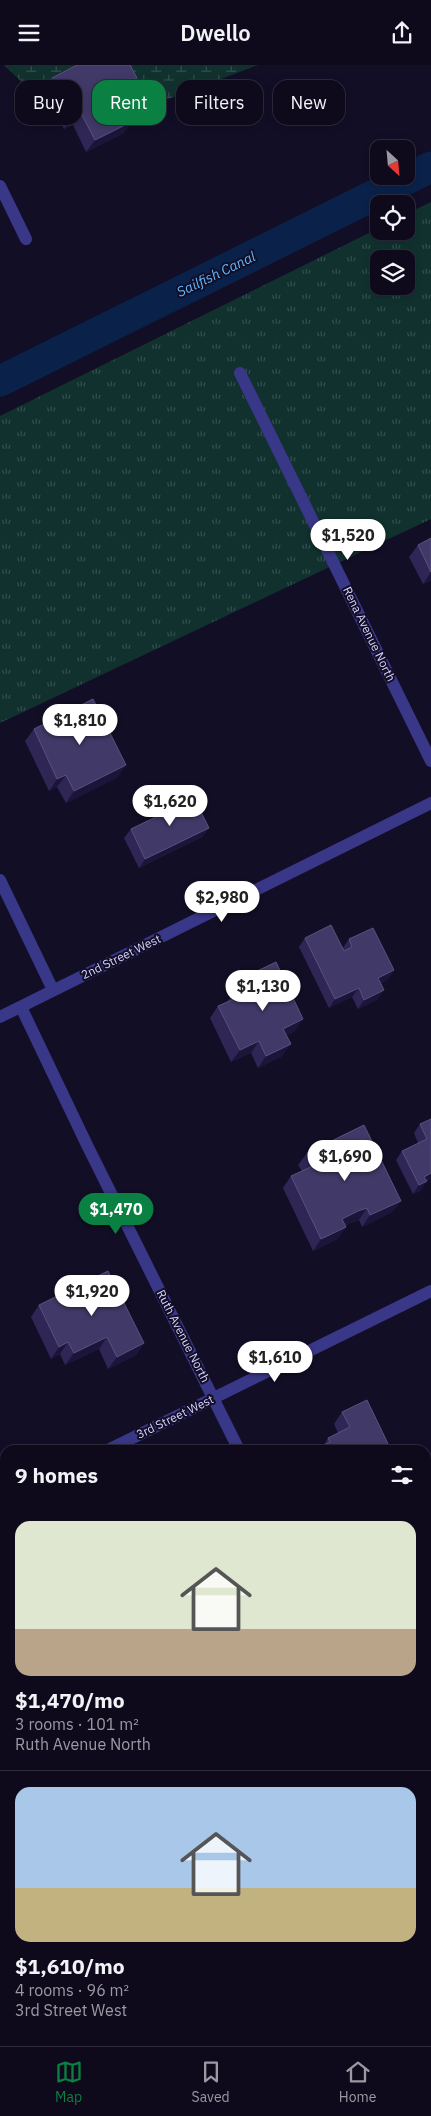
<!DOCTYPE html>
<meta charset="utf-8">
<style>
:root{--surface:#0e0a1c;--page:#171325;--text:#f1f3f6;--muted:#9b9aa3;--line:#2e2b3b;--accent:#0b8043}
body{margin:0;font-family:"IBM Plex Sans",sans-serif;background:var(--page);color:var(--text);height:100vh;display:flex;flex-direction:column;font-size:19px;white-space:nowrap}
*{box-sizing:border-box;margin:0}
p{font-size:16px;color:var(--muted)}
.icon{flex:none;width:28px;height:28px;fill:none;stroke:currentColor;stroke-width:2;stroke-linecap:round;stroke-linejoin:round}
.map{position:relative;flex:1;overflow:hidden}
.drawer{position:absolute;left:0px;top:1380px;width:431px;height:601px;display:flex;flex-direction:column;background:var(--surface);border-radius:15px 15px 0 0;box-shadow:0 2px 8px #0003,0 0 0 1px var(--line)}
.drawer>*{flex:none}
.hud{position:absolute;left:15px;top:15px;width:401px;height:45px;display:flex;gap:10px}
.needle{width:32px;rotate:154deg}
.tools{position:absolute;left:370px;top:75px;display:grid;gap:10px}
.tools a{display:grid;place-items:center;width:45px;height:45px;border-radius:10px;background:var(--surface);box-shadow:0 2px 8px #0003,0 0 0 1px var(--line);font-size:25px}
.price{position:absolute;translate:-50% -42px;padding:0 11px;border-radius:18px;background:#fff;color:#222;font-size:16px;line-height:32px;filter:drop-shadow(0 1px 2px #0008)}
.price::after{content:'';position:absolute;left:50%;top:30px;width:15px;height:11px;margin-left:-8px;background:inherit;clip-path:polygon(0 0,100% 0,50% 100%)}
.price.on{background:var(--accent);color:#fff}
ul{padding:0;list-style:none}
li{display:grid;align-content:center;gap:10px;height:265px;padding:0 15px}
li+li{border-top:1px solid var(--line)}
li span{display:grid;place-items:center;height:155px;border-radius:15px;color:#555}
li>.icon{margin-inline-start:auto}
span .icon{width:90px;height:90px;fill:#fffc;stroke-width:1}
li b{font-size:21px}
h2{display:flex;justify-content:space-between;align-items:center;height:60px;padding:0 15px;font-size:21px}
.pill{padding:0 18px;border-radius:15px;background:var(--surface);box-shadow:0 2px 8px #0003,0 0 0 1px var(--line);font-size:18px;line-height:45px}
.pill.on{background:var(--accent);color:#fff}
header{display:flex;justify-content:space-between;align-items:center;height:65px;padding:0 15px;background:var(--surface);font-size:22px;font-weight:600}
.tab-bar{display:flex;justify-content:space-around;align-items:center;height:70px;border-top:1px solid var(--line);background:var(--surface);font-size:14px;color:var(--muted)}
.tab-bar a{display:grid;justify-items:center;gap:2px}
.tab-bar .on{color:var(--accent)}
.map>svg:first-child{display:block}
</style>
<header><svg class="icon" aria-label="menu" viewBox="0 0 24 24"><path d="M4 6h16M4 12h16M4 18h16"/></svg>Dwello<svg class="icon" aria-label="share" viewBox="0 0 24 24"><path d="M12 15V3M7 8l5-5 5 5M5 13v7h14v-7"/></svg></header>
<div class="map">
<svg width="431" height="1981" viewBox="0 0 431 1981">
<defs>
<pattern id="grass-tufts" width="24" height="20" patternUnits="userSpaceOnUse" patternTransform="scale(1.25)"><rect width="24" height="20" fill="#11312f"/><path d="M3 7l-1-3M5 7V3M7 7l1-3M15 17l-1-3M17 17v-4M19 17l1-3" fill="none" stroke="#334e4e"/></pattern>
<pattern id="wetland-marsh" width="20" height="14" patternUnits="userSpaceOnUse" patternTransform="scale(1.25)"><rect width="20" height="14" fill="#11312f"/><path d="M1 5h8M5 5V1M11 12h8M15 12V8" fill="none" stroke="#334e4e"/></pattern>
</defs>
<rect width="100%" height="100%" fill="#120e26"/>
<path fill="url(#grass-tufts)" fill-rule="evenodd" d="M431,137V454L0,658V351L379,163V166H406V149ZM379,194H406V221H379Z"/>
<path fill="url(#wetland-marsh)" d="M4,0H258L147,42L56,50Z"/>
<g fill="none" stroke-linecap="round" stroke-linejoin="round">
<path stroke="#0a224a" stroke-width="31" d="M0,316L431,102"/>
<path stroke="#393787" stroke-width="12" d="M431,1957L427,1963L431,1978"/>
<path stroke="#393787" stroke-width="12" d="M0,121L26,174
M240,308L431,696
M0,815L53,925
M21,942L87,1080L239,1385
M0,952L431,738
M108,1385L431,1226
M0,1438L5,1436
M426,1719L431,1717
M426,1766L431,1776
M0,1930L5,1928"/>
</g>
<path fill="#2f2655" d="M52,13L128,25L120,30L124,68L86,87L73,60L64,64L44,25Z
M431,473V515L423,519L409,492L418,480Z
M34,664L118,712L66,738L57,722L49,726L25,676Z
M162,734L180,740L209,763L202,772L139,803L124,773L131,764L159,751L155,743Z
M305,873L342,884L349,874L394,905L388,914L381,918L378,934L358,944L352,932L329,943L299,882Z
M251,909L295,966L287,970L282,991L258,1003L251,988L231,997L210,953L218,941L227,937L232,930L249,934L243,921Z
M431,1054V1114L427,1116L420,1126L413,1129L396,1095L402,1086L418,1078L414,1068L420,1059Z
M307,1088L401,1136L392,1147L362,1162L359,1155L350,1158L345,1161L346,1162L337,1174L313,1186L283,1123L291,1111L302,1106L298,1100Z
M39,1240L144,1278L136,1290L108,1304L99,1284L65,1300L60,1289L51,1294L31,1252Z
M342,1347L391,1385L323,1381L328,1373L338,1368L334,1359Z
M249,1976H388L390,1981H251Z"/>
<path fill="#1c153a" d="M137,13L128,25L108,36L117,24Z
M81,48L73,60L64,64L72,53Z
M133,56L124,68L86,87L95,75Z
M431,507V515L423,519Z
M126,700L118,712L66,738L74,726Z
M66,710L57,722L49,726L57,714Z
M209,763L202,772L139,803L145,794Z
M394,905L388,914L372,922L378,913Z
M359,923L352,932L329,943L335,934Z
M384,925L378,934L358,944L364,935Z
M303,954L295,966L275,976L283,964Z
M259,976L251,988L231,997L240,985Z
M291,979L282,991L258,1003L266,991Z
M431,1108V1114L418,1121L424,1112Z
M427,1116L420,1126L413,1129L419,1120Z
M401,1136L392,1147L362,1162L370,1150Z
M367,1143L359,1155L350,1158L334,1166L342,1154L358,1146Z
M346,1162L337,1174L313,1186L321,1174Z
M107,1272L99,1284L65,1300L74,1288Z
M68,1277L60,1289L51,1294L59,1282Z
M144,1278L136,1290L108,1304L117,1292Z"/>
<path fill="#413967" stroke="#59517f" d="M77,0H130L137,13L117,24L133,56L95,75L81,48L72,53L52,13Z
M431,473V507L418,480Z
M93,634L126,700L74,726L66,710L57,714L34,664Z
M174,728L180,740L194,733L209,763L145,794L131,764L168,746L162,734Z
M331,860L344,886L352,882L349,874L373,863L394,905L378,913L384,925L364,935L359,923L335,934L305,873Z
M276,897L303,954L283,964L291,979L266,991L259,976L240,985L218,941L234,934L232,930L244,924L249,934L261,928L251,909Z
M431,1054V1108L424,1112L427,1116L419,1120L402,1086L427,1074L420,1059Z
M364,1060L401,1136L370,1150L367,1143L358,1146L342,1154L346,1162L321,1174L291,1111L313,1101L307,1088Z
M108,1206L144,1278L117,1292L107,1272L74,1288L68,1277L59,1282L39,1240Z
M367,1335L391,1385H314L330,1377L328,1373L350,1362L342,1347Z
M265,1976H388L390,1981H267Z"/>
<g text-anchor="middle" stroke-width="4" stroke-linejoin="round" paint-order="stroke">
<g font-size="12" fill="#d8d3ff" stroke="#120e26">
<text transform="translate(369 569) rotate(64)" y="4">Rena Avenue North</text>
<text transform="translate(121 892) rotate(-26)" y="4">2nd Street West</text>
<text transform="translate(183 1271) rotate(63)" y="4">Ruth Avenue North</text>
<text transform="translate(175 1352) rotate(-26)" y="4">3rd Street West</text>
</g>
<g font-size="14" font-style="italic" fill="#61b8ff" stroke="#120e26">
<text transform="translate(216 209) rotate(-26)" y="5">Sailfish Canal</text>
</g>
</g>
</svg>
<div class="tools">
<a><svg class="needle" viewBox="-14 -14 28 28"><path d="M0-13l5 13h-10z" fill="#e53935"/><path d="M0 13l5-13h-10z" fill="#9b9aa3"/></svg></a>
<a><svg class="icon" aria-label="locate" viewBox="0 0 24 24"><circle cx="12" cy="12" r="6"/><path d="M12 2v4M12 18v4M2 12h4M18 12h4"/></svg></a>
<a><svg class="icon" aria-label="layers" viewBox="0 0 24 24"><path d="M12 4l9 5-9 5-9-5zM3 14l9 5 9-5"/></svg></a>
</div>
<b class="price" style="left:348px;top:496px">$1,520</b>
<b class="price" style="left:80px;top:681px">$1,810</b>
<b class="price" style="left:170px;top:762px">$1,620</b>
<b class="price" style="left:222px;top:858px">$2,980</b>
<b class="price" style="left:263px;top:947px">$1,130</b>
<b class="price" style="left:345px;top:1117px">$1,690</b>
<b class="price on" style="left:116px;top:1170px">$1,470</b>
<b class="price" style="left:92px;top:1252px">$1,920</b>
<b class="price" style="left:275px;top:1318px">$1,610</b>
<div class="hud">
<a class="pill">Buy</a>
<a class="pill on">Rent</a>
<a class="pill">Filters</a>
<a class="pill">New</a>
</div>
<section class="drawer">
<h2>9 homes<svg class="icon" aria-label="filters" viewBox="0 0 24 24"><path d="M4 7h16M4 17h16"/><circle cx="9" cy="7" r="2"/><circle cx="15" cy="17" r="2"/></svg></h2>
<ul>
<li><span style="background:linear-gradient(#dfe7d0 70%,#b9a48a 0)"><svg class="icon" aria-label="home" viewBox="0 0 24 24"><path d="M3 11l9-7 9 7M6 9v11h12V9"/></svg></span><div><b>$1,470/mo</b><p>3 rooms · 101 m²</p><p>Ruth Avenue North</p></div></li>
<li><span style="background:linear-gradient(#a9c7e8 65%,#c2b280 0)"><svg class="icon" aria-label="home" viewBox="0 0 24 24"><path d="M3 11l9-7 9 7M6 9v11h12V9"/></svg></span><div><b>$1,610/mo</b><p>4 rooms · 96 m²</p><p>3rd Street West</p></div></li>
</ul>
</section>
</div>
<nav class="tab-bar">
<a class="on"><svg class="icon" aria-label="map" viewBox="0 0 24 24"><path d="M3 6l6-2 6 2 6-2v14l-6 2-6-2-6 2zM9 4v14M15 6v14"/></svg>Map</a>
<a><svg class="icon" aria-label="saved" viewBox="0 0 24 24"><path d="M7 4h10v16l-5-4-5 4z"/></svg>Saved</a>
<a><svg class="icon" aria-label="home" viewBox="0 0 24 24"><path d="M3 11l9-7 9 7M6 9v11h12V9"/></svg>Home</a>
</nav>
